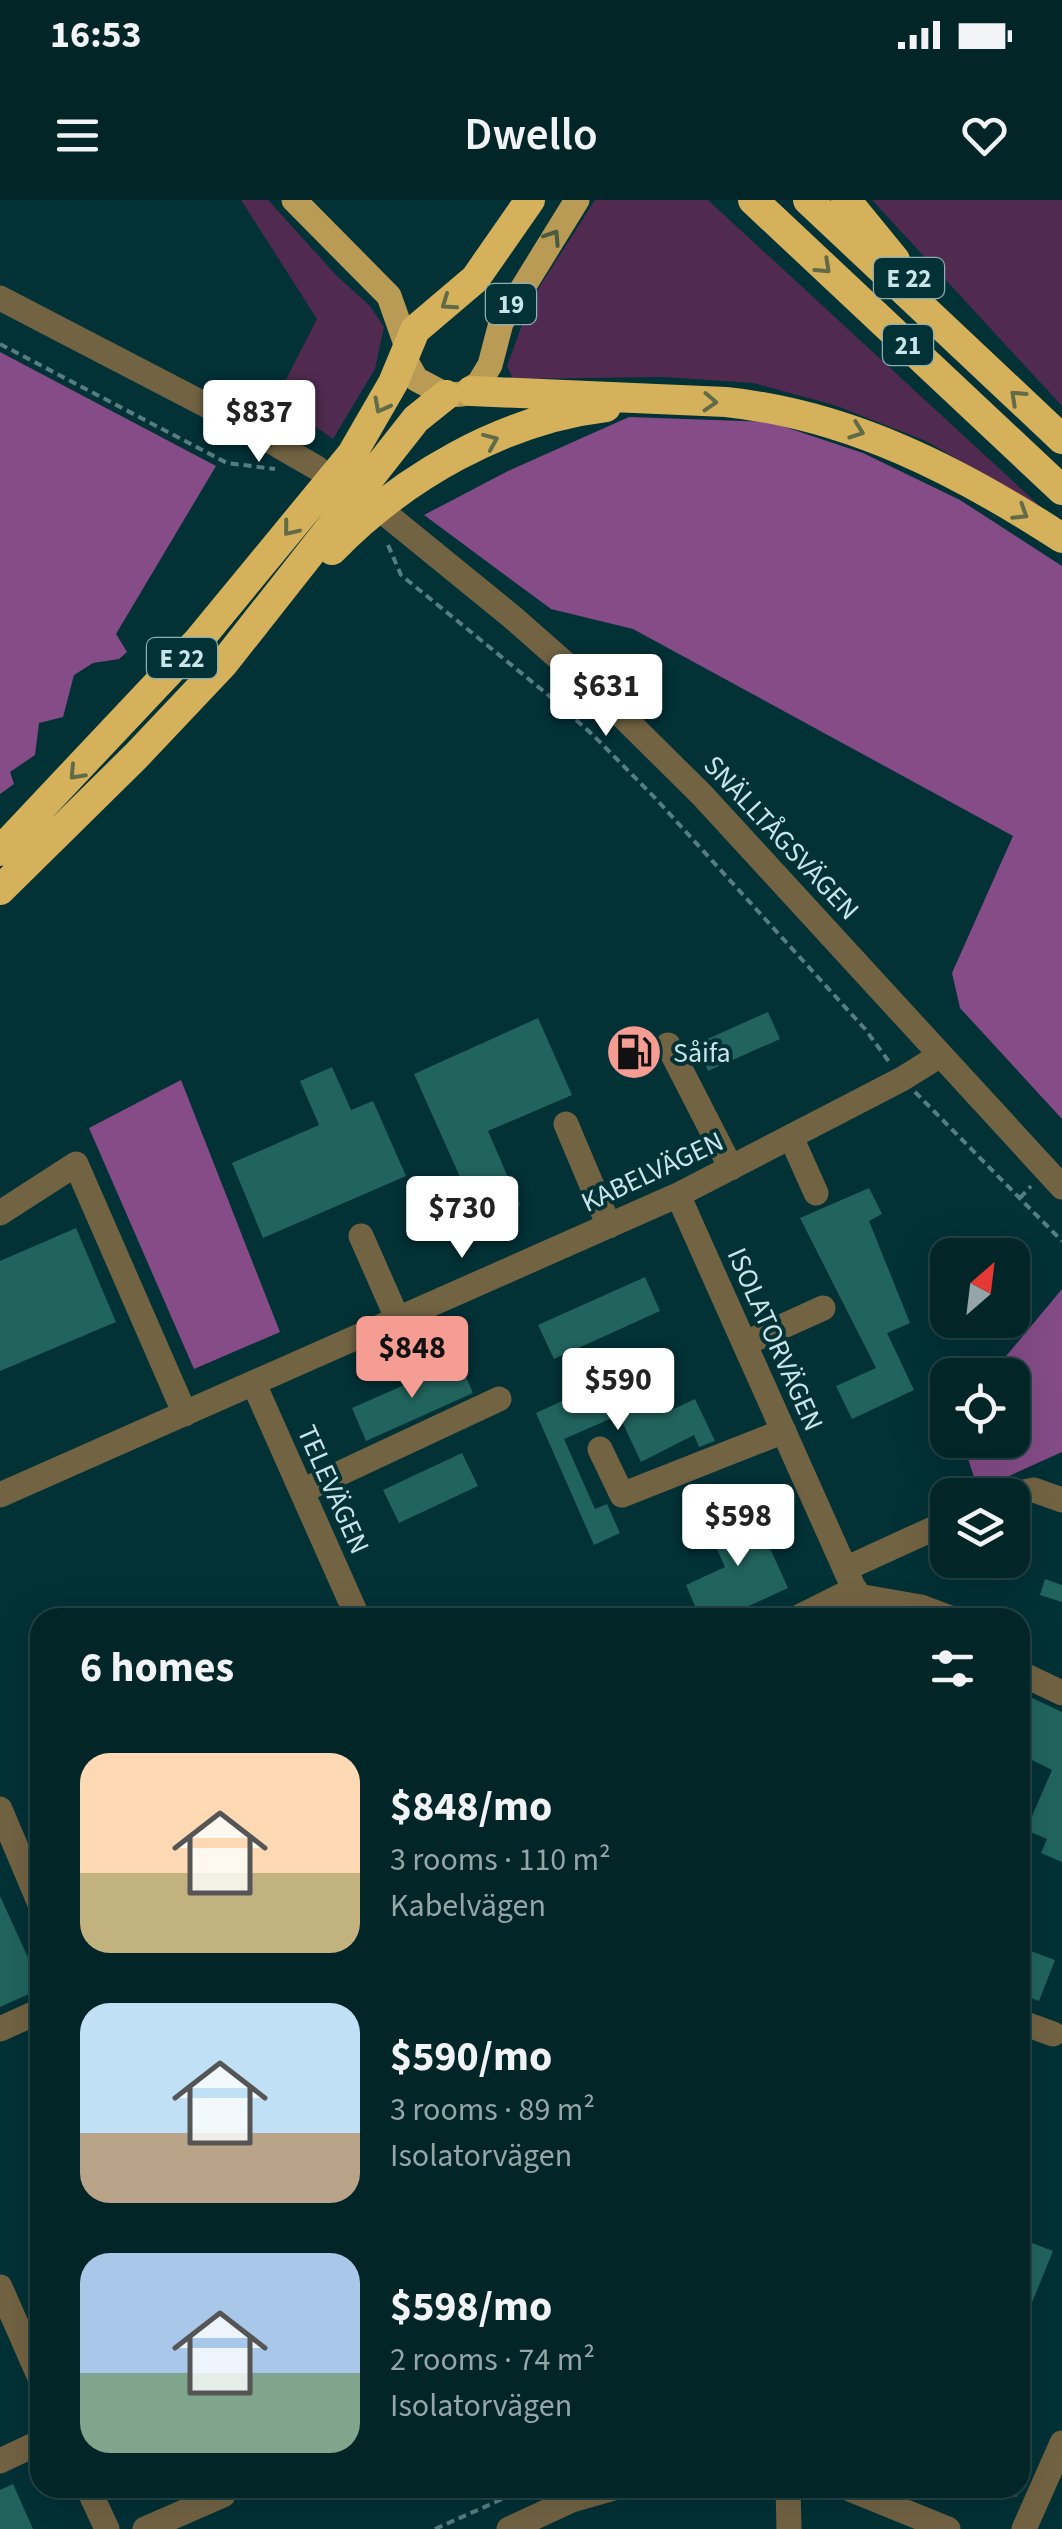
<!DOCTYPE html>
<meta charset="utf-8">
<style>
:root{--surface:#022528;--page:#103134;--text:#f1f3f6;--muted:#96a5a8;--line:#234245;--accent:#f59c93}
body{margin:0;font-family:"Source Sans 3",sans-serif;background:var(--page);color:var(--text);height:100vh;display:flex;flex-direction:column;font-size:38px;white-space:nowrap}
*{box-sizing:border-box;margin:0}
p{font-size:32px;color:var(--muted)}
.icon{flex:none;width:55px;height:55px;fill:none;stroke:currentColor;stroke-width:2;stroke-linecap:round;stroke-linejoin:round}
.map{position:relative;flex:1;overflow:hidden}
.drawer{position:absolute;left:30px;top:1408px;width:1000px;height:890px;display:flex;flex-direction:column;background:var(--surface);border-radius:30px;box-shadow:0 10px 40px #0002,0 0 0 2px var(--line)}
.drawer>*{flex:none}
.needle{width:65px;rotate:28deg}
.tools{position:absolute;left:930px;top:1038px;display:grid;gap:20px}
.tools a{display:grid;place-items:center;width:100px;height:100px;border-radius:20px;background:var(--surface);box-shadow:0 10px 40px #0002,0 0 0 2px var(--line);font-size:50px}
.price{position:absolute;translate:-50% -85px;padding:0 22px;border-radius:10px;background:#fff;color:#222;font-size:32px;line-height:65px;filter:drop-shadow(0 2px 5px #0008)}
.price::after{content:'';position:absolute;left:50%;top:60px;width:30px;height:22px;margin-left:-15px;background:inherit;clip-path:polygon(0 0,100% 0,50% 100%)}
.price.current{background:var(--accent);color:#111}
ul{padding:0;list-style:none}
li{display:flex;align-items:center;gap:30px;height:250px;padding:0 50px}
li span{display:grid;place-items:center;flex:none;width:280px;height:200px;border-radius:30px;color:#555}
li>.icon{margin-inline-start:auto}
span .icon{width:120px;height:120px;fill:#fffc;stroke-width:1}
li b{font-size:42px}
h2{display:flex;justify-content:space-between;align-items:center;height:120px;padding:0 50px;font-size:42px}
.status{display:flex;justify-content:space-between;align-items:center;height:70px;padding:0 50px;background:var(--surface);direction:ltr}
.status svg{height:28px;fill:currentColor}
header{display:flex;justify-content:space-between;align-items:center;height:130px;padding:0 50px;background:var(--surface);font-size:45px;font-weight:600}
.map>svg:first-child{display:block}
</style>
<div class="status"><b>16:53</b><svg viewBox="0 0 49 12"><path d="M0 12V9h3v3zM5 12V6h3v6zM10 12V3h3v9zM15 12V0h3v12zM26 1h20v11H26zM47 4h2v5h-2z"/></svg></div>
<header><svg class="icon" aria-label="menu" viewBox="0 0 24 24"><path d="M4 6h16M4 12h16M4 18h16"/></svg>Dwello<svg class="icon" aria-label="heart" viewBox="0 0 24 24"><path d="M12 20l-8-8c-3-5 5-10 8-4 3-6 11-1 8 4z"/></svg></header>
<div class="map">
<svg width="1062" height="2329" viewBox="0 0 1062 2329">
<rect width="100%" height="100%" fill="#023136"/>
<path fill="#502a50" d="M241,0H268L337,76L370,106L384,127L375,169L333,239L276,199L317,119Z
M595,0H708L1042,308L926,241L834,205L753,183L663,177L513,179L507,166L531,100Z
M872,0H1062V206Z"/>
<path fill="#854c87" d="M0,152L216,266L116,434L127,452L119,459L93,463L74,475L63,517L39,523L35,555L10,572L14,584L0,594Z
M629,217L770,222L863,253L960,300L1062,366V919L960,808L952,773L1013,636L633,429L551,409L424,315L508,271Z
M181,880L280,1132L194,1169L89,928Z
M1062,1089V1252L978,1290L964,1246L966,1240H1012V1175H993L997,1167Z"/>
<path fill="#21645e" d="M768,812L780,839L708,871L696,844Z
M538,818L572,895L488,931L520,1005L481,1024L414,874Z
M332,867L351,910L373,901L406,976L263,1038L232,963L319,925L300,881Z
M869,988L882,1014L869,1021L910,1123L887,1133L914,1190L852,1219L836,1186L876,1168L800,1018Z
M76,1028L116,1122L0,1171V1061Z
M645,1077L660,1111L554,1159L538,1125Z
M459,1161L473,1193L366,1241L352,1208Z
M640,1165L663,1214L695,1199L715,1241L699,1247L694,1235L641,1262L619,1215L564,1239L595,1309L607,1304L620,1333L594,1345L536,1213Z
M462,1253L478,1286L399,1323L383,1290Z
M751,1306L788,1388L723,1418H700L686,1385L725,1367L707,1327Z
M1045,1379L1062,1385V1402L1040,1395Z
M1028,1496L1062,1512V1662L1041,1653L1047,1639L1026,1630L1052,1570L1020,1554V1514Z
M0,1696L40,1784V1789L0,1807Z
M1020,1747L1055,1760L1039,1801L1020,1794Z
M1024,2040L1053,2051L1020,2132V2049Z
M13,2284L33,2329H0V2290Z"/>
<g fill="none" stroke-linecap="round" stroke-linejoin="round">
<path stroke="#567d82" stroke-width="4" stroke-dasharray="8 5" stroke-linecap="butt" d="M0,144L227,263L275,269
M388,345L401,375L547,494L593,535L657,600L865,829L890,863
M915,892L1062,1041
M1020,998L1031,986
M998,2288L1017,2295
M435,2329L527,2288"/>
<path stroke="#726343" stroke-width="25" d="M0,98L227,216L317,268
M387,315L511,416L603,497L702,595L1062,987
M668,845L731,968
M566,924L609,1026
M791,937L816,993
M678,995L867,1418
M0,1013L76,964L185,1214
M361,1036L398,1120
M746,1143L823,1108
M254,1184L358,1418
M600,1249L622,1295L784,1231
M302,1291L499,1199
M0,1295L678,995L902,879L939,856
M1008,1295L1034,1290L1062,1300
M845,1369L948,1322
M858,1396L921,1407L950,1418
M797,1418L855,1389
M1020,1473L1062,1493
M0,1609L40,1704
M1020,1822L1053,1834
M0,1829L40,1811
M0,2087L40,2178
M0,2261L40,2242
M88,2288L107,2329
M788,2288L789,2329
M847,2288L948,2329
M145,2329L223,2295
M509,2329L572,2300L614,2288
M1024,2329L1062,2243"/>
<path stroke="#b99b55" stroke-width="25" d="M294,0L389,96L407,147
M403,156L416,179L446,195L463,194L479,183L490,165L501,123L577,0"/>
<path stroke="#d5b15b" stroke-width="30" d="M753,0L1062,290
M808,0L1062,239
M846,0L895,60
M471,191L726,202C850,215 959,271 1062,338
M332,350C403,277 504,219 606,207
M0,651L198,441L352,254L393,183L415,130L475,79L530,0
M0,690L136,556L223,464L416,219L446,195"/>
</g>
<defs><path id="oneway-chevron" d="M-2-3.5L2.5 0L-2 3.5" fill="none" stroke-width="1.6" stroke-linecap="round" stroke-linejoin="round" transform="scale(2.5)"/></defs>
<use stroke="#4b5b42" href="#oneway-chevron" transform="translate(553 37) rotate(-57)"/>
<g stroke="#616b47">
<use href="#oneway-chevron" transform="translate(824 67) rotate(43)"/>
<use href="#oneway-chevron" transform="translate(448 103) rotate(145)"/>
<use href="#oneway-chevron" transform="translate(1017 197) rotate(-137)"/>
<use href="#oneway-chevron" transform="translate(710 202) rotate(3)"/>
<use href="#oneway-chevron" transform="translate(381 206) rotate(118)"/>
<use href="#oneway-chevron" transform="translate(857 231) rotate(20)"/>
<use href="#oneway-chevron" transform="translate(491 241) rotate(-23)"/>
<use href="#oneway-chevron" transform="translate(1021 313) rotate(32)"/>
<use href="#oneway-chevron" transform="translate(290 329) rotate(129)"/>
<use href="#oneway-chevron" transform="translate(76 573) rotate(133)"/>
</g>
<defs>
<g id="fuel-disc" transform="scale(2.875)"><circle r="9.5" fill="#f59c93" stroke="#023136"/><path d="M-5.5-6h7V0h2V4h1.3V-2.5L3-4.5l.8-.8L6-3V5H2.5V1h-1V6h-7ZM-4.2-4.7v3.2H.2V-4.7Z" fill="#111"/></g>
</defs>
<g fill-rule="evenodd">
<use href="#fuel-disc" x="634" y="852"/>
</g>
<g text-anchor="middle" stroke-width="8" stroke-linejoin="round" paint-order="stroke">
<g fill="#023136" stroke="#8dafb3" stroke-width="2.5">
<rect x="874" y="58" width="70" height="40" rx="8"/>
<rect x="486" y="84" width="50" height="40" rx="8"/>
<rect x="883" y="125" width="50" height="40" rx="8"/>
<rect x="147" y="438" width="70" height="40" rx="8"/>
</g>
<g font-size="25" font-weight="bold" fill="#c9e5e9">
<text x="909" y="87">E 22</text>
<text x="511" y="113">19</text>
<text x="908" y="154">21</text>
<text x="182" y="467">E 22</text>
</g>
<g font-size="28" fill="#c9e5e9" stroke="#023136">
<text transform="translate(782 637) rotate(47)" y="10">SNÄLLTÅGSVÄGEN</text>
<text transform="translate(652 971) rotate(-25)" y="10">KABELVÄGEN</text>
<text transform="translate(776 1139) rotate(66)" y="10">ISOLATORVÄGEN</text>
<text transform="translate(334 1289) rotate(66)" y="10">TELEVÄGEN</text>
</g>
<g font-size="28" fill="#c9e5e9" stroke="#023136" text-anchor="start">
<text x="673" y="862">Såifa</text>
</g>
</g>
</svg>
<div class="tools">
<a><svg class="needle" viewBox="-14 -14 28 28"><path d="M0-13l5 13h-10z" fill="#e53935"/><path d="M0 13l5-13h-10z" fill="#96a5a8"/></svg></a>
<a><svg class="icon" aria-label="locate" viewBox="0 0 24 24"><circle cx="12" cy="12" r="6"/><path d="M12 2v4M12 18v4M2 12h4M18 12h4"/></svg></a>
<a><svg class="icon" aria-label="layers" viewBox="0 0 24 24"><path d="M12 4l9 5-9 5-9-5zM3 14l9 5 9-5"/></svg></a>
</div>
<b class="price" style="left:259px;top:265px">$837</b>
<b class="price" style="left:606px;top:539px">$631</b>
<b class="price" style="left:462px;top:1061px">$730</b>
<b class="price current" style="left:412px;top:1201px">$848</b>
<b class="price" style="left:618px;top:1233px">$590</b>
<b class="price" style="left:738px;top:1369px">$598</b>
<section class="drawer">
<h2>6 homes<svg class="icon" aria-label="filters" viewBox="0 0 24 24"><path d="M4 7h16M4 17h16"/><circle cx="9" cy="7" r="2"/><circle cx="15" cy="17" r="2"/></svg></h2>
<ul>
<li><span style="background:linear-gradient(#ffd9b3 60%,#c2b280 0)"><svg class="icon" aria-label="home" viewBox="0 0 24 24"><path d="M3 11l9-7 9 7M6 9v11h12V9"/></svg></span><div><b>$848/mo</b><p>3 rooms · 110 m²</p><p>Kabelvägen</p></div></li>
<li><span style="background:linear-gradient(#bfe0f5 65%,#b9a48a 0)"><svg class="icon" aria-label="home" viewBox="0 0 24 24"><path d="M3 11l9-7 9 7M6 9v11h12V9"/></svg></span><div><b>$590/mo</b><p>3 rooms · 89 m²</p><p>Isolatorvägen</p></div></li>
<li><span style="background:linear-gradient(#a9c7e8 60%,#7fa58c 0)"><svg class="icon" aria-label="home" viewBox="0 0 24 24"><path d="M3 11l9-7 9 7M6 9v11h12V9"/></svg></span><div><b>$598/mo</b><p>2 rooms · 74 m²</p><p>Isolatorvägen</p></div></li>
</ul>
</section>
</div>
